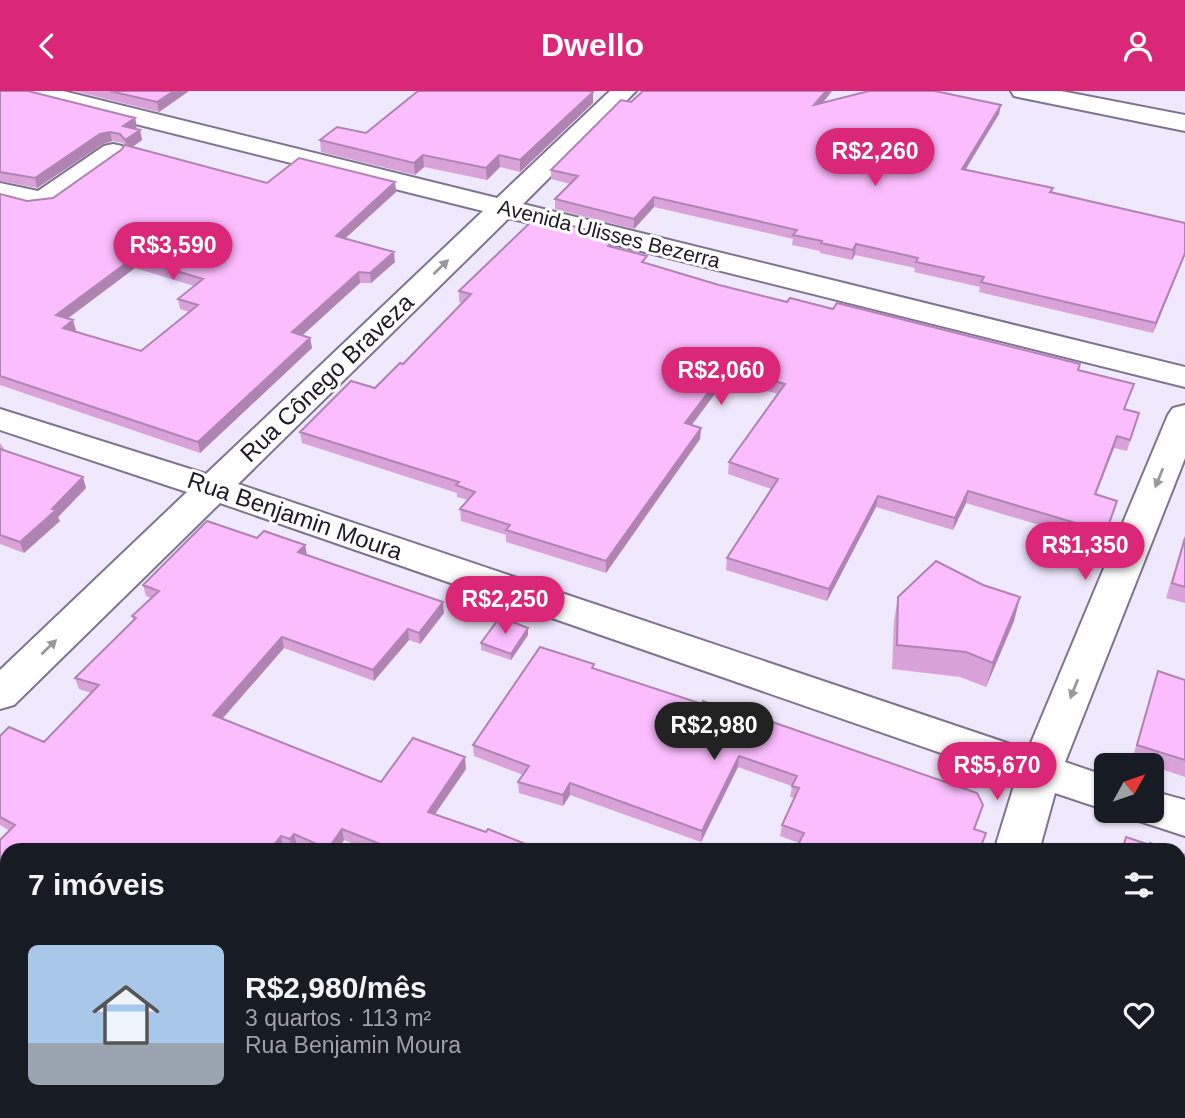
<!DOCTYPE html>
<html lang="pt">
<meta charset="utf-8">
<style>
:root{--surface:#171b24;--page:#20242c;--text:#f1f3f6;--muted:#9ea1a6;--accent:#db2777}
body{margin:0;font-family:Helvetica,sans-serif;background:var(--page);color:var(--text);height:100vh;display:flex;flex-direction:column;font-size:26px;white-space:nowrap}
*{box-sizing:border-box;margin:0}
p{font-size:23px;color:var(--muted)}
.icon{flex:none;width:38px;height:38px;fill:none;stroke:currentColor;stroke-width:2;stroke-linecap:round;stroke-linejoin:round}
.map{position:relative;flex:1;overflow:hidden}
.sheet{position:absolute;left:0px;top:752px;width:1186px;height:275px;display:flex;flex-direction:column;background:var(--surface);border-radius:21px 21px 0 0;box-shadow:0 2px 5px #0004}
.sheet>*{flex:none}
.needle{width:46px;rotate:50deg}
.controls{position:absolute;left:1094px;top:662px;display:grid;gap:14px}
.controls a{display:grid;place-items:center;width:70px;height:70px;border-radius:10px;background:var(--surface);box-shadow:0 2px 5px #0004;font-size:35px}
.price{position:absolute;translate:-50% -60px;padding:0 16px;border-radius:24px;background:var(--accent);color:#fff;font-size:23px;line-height:46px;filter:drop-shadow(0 2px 4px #0008)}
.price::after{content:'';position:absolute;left:50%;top:42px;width:21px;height:16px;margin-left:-10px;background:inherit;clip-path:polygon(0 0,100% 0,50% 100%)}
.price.active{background:#222;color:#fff}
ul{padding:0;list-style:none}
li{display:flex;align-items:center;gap:21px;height:175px;padding:0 28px}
li span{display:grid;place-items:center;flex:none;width:196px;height:140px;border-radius:10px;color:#555}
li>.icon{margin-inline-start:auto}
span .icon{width:84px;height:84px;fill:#fffc;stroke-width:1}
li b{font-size:30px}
h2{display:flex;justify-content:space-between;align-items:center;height:84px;padding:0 28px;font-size:30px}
header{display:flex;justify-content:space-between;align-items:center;height:91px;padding:0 28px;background:var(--accent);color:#fff;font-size:32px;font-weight:600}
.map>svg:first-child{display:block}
</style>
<header><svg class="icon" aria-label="back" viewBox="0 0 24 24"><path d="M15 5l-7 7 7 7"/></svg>Dwello<svg class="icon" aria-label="person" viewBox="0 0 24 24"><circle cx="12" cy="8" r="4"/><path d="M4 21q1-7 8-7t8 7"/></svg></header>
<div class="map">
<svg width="1185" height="1027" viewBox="0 0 1185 1027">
<rect width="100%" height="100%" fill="#f0e8fd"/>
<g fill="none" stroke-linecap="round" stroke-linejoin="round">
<g stroke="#7f7390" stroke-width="4">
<path id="minor" d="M21,0H63L497,107L610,0H636L523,113L1185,276V296L509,127L238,393L1028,659L1168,324L1173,317L1185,314V367L1065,671L1106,685V719L1055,702L1039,760H994L1016,688L220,412L14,614L0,618V579L187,401L0,339V318L206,383L483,120L24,5Z
M113,53L122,55L126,61L122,67L55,114L31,117L0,109V92L38,100L104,55Z
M1152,700L1185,709V745L1136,729L1131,719H1152Z
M909,1020H961L959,1027H907Z"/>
</g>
<g stroke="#7f7390" stroke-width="4">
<path id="major" d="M1011,0H1061L1185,24V40L1023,7L1014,5Z"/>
</g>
<use href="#minor" fill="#fff" fill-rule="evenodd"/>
<use href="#major" fill="#fff" fill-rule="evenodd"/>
</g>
<path fill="#d9a3da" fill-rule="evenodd" d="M0,0L135,27L137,36L135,38L140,39L142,49L132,56L267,92L395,91L396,101L345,147L395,171L371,192H360L302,244L310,247L312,257L200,362L0,294V103L27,110L53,107L121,59L125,55L123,52L112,50L103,53L37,97L0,90ZM135,177L194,195L178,208L180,218L189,221L141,260L75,240L76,239L68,227Z
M74,0H189L159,21Z
M643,0H832L823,12L999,23L965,78L1053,97L1052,102L1185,164L1153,242L979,201L980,196L914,181L915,177L855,164L852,169L820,162V160L792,154L793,148L654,116L634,138L555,118V108L570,93L551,88V79L631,11Z
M593,12L520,81L500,76L487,89L424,76L415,84L321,61L320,49L366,42Z
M616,157L647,173L719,194L1079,279L1130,304L1125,318L1139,322L1127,360L1114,357L1096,404L1117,410L1102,453L966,412L953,439L876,416L827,510L726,479L727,467L771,398L728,383L729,371L778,303L726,288L692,334L701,337L700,348L606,482L506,451V444L461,430L460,418L468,409L457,406V402L302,352L300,341L375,297L403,273L463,212L459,211V200Z
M0,352L5,359L86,397L58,426L60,430L24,462L0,453Z
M1185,444V512L1166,507Z
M257,447L305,454L307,464L444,522L420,553L409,549L374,590L284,557L222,628L381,691L466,678L435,723L543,760H371L344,749L337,760H308L297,754L292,759L283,756L280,760H7V857L0,864V749L10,740L0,734V645L44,651L91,602L79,598L75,587L133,529L132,525L151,507L146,505L143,494Z
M983,494L1020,506L1014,530L986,596L960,586L892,578L894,530L898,506Z
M528,544L511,569L481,559V552Z
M594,578L980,725L975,738L983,753L981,760H795L799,752L780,745L782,734L795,707L790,706L792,695L738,676L701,751L570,704L563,715L519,702L518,691L523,684L474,665L473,654Z
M1158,580L1185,589V686L1152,675V674H1148L1132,669L1153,595Z
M1180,762L1185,764V830L1180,828Z
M1011,1020H1180L1185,1027H1016L1010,1024Z"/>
<path fill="#b084b2" d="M174,0H189L159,21L157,11Z
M826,0H832L813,24L814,14Z
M593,1V12L520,81V69Z
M1001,14L999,23L960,88L962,78Z
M135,27L137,36L125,44L123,35Z
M140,39L142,49L128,59L125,49Z
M110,41L112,50L103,53L37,97L35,87L100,43Z
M423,64L424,76L415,84L414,72Z
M499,64L500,76L487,89L486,77Z
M395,91L396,101L337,155L336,145Z
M654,106V116L634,138V128Z
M617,146V157L608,155Z
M856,153L855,164L852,169L853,159Z
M394,161L395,171L371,192L370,182Z
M1185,162V164L1153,242L1156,232Z
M133,167L135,177L59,234L56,224Z
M359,181L360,192L294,252L292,241Z
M73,229L76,239L66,247L63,237Z
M310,247L312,257L200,362L198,351Z
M727,277L726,288L684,344L685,332Z
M701,337L700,348L606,482V470Z
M1117,345L1114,357L1091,415L1095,403Z
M83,386L86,397L58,426L60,430L24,462L20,451Z
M968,400L966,412L953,439L955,427Z
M878,405L876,416L827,510L829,498Z
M305,454L307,465L298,461Z
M1020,506L1014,530L986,596L993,572Z
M443,511L444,522L420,553L419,542Z
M528,537V544L511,569V563Z
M408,538L409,549L374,590L373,579Z
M282,546L284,557L216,635L213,624Z
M739,665L738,676L701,751L702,740Z
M465,666L466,678L429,732L428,721Z
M570,692V704L563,715V704Z
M342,738L344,749L337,760H329L328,758Z
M294,743L297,754L292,759L290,748Z
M281,745L283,756L280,760H269Z
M7,841V857L0,864V848Z
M546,1020H552L548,1027H543Z"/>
<path fill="#fcbdfe" stroke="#b084b2" stroke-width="2" fill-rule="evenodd" d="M0,0H28L135,27L123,35L140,39L125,49L120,43L110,41L100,43L35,87L0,81Z
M110,0H174L157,11Z
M418,0H591L593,1L520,69L499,64L486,77L423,64L414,72L320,49L337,36L366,42Z
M643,0H826L814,14L869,0H935L1001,14L962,78L1053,97L1050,101L1185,132V162L1156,232L981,191L984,186L916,171L918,167L856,153L853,159L821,152L822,150L793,144L797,139L654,106L634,128L555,108L578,85L551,79L621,9L631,11Z
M125,54L267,92L299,67L395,91L336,145L394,161L370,182L359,181L292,241L310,247L198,351L0,285V103L27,110L53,107L121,59ZM133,167L203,188L178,208L198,214L141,260L63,237L73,229L56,224Z
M536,126L617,146L608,155L647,165L642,171L719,194L787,211L790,207L833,218L837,212L1080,273L1078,279L1134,293L1124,318L1139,322L1130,349L1117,345L1095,403L1117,410L1106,441L968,400L955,427L878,405L829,498L727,467L778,388L729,371L785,293L727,277L685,332L701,337L606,470L506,439L510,434L460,418L475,401L456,394L459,391L300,341L351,290L375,297L400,272L403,273L471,203L459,200Z
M0,358L83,386L52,418L56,419L20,451L0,444Z
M207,430L257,447L264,440L305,454L298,461L443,511L419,542L408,538L373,579L282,546L213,624L381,691L413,647L465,666L428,721L486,741L488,738L543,760H398L342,738L328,758L294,743L290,748L281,745L269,760H7V841L0,848V749L15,734L0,726V645L9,636L44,651L99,594L75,587L136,527L132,525L159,500L143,494Z
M1185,447V496L1172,492Z
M936,470L983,494L1020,506L993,572L966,561L897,554L898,506Z
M500,526L528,537L511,563L481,552Z
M540,556L594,573L592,577L702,613L703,610L759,631L761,627L977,702L983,714L974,738L986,742L979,760H795L804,742L782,734L799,697L792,695L797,685L739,665L702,740L570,692L563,704L518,691L529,675L473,654Z
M1158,580L1185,589V669L1137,654Z
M1126,746L1150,754V752L1172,760H1122Z
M1180,762L1185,764V822L1180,820Z
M1180,889L1185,891V1027H1034L1035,1025L1024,1020H1180Z
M434,1020H546L543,1027H430Z
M622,1020H853L861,1024L860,1027H618Z"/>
<defs><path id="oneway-solid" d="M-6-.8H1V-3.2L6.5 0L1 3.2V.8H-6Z" transform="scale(1.75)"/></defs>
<g fill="#9a989d">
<use href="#oneway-solid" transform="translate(441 176) rotate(-44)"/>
<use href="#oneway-solid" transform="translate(1159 387) rotate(112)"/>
<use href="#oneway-solid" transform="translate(49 556) rotate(-44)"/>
<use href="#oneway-solid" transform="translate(1074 598) rotate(112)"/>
</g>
<g text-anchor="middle" stroke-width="6" stroke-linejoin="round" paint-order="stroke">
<g font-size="21" fill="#1f1a26" stroke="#fff">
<text transform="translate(609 143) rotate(14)" y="7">Avenida Ulisses Bezerra</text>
</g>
<g font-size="24" fill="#1f1a26" stroke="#fff">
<text transform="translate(327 287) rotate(-44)" y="8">Rua Cônego Braveza</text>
<text transform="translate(295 425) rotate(19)" y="8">Rua Benjamin Moura</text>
</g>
</g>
</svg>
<div class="controls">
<a><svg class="needle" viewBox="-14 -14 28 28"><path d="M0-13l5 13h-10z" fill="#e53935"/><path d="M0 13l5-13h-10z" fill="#9ea1a6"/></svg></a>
</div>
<b class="price" style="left:875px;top:97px">R$2,260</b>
<b class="price" style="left:173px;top:191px">R$3,590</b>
<b class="price" style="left:721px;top:316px">R$2,060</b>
<b class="price" style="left:1085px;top:491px">R$1,350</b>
<b class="price" style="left:505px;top:545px">R$2,250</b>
<b class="price active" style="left:714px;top:671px">R$2,980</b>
<b class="price" style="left:997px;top:711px">R$5,670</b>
<section class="sheet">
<h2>7 imóveis<svg class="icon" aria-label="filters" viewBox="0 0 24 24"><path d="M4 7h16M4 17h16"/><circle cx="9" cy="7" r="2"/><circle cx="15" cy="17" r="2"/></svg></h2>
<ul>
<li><span style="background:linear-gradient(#a9c7e8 70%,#9aa5b1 0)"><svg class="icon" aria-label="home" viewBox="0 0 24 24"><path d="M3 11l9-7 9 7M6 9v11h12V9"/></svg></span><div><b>R$2,980/mês</b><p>3 quartos · 113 m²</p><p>Rua Benjamin Moura</p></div><svg class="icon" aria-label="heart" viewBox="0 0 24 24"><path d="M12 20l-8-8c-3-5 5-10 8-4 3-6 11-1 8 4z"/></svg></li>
</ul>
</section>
</div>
